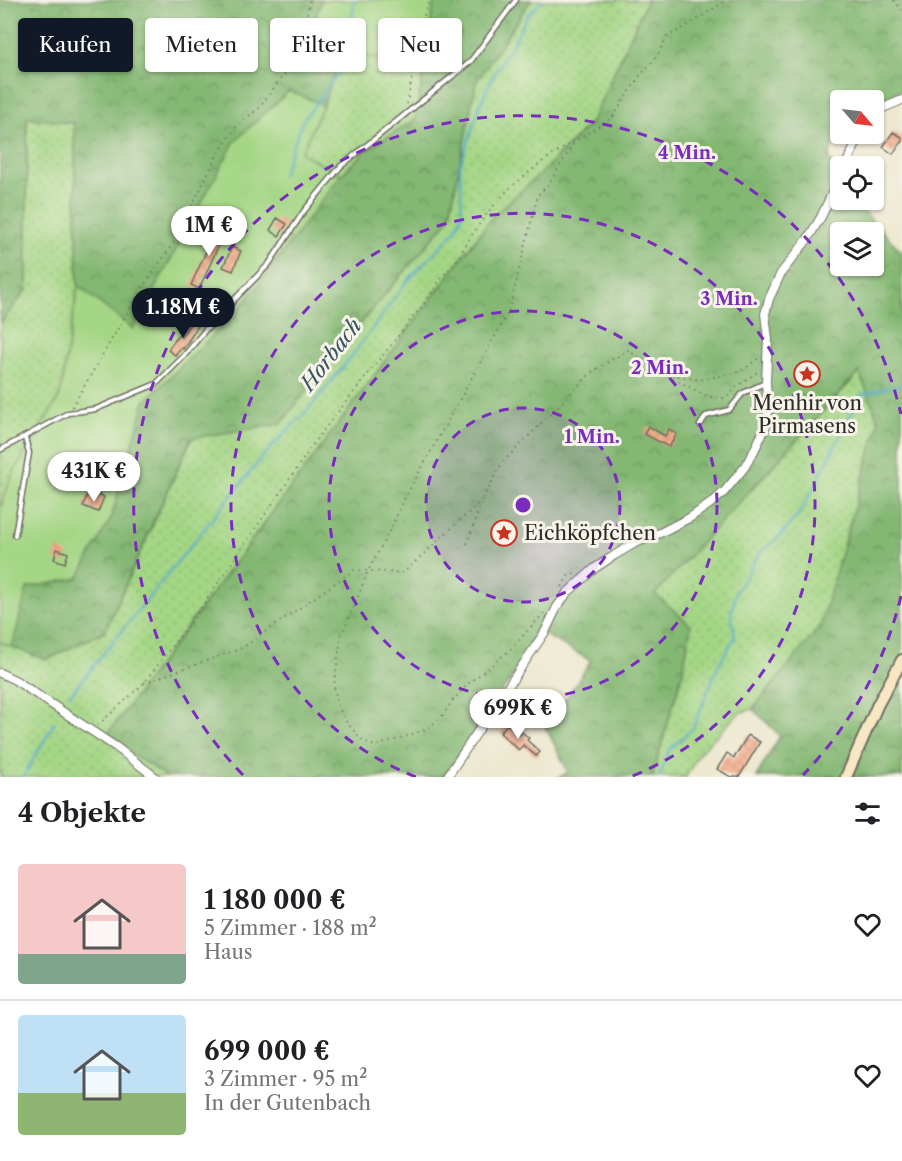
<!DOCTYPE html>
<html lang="de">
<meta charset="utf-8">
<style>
:root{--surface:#fff;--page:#f2f2f2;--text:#202124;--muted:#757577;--line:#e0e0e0;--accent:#111827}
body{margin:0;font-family:"Libre Caslon Text",serif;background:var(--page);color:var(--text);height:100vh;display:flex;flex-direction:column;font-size:22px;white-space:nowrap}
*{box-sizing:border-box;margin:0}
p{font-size:20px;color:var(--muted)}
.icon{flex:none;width:33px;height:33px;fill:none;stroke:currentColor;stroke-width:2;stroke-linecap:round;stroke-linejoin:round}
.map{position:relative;height:777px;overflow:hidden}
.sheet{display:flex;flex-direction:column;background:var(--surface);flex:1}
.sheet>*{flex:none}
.top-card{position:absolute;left:18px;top:18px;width:600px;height:54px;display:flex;gap:12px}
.needle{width:39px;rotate:118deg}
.fabs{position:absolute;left:830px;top:90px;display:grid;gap:12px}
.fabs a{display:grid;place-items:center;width:54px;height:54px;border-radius:6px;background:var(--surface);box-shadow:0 2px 4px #0004;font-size:30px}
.price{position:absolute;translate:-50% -51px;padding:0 14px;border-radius:21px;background:#fff;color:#222;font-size:20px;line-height:39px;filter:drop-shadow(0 2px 3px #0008)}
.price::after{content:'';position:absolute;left:50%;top:36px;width:18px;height:14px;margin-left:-9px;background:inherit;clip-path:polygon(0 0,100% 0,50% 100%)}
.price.selected{background:var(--accent);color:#fff}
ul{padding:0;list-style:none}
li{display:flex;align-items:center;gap:18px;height:150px;padding:0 18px}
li+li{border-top:2px solid var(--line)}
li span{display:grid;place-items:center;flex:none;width:168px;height:120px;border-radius:6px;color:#555}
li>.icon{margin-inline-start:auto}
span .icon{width:72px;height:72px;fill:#fffc;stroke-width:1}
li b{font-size:26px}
h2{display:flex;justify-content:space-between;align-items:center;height:72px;padding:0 18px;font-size:26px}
.tag{padding:0 21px;border-radius:6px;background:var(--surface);box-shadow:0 2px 4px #0004;font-size:21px;line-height:54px}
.tag.selected{background:var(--accent);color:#fff}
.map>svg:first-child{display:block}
</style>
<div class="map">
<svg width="902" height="777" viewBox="0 0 902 777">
<defs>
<pattern id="grass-dots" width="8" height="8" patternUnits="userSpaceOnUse" patternTransform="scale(1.5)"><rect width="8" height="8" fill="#a4d685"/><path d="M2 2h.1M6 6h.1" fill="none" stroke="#8db873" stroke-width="1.8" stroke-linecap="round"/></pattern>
<pattern id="forest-crowns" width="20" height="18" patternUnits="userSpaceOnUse" patternTransform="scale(1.5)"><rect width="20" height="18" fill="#83b772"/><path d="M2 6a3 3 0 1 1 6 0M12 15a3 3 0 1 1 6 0" fill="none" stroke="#6b955e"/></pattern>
<pattern id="building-cross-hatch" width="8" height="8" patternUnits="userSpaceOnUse" patternTransform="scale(1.5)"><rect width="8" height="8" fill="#f4ac8a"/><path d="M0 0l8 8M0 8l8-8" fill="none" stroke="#d19477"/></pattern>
</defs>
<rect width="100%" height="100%" fill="#f7f3e8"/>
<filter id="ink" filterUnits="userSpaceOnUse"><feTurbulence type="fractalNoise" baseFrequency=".0167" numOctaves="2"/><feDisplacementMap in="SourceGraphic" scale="12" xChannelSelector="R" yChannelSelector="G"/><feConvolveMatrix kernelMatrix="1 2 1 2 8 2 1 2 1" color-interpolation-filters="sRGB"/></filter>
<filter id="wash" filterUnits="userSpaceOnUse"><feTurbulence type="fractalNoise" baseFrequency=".008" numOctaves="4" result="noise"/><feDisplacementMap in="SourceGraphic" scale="24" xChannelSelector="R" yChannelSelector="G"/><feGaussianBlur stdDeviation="1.35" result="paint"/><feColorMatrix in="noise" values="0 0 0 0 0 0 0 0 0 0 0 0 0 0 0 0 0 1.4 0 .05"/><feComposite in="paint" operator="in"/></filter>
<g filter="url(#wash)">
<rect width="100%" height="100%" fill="#ece7cd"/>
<path fill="url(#grass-dots)" stroke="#688058" stroke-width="1.5" d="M531,0H647L592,121L542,172L493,216L106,736L167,777H0V642L46,660L105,631L192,438L281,423L326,364L449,219L476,82Z
M343,52L424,68L415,120L366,150L341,175L301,153L323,105Z
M27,117L74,123L78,286L60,396L12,475L0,509V324L27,289Z
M860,372L879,422L820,628L753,709L739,713L699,753L686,777H652L683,671L654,594Z"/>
<path fill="url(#forest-crowns)" stroke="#57714e" stroke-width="1.5" fill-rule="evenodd" d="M0,0H322L306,45L343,52L323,105L289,91L235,141L133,329L78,286L74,123L27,118V289L0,324Z
M434,0H531L476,82L449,219L326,364L281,424L191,438L105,631L46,660L12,647L27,588L78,578L111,518L145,401L239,310L341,175L366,150L415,120L426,62Z
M647,0H902V90L873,107V100H840V128L837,129L829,158L840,179V200H853L902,252V777H756L780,736L753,709L820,627L879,422L859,372L655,594L691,625L683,671L652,777H559L568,772L541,718L563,703L591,661L542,633L444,777H167L106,736L493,216L542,172L592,121ZM840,232H873V266H840Z"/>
<path fill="#a4d685" stroke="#688058" stroke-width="1.5" d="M322,0H434L424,68L306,45Z
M289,91L323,105L301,153L341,175L239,310L145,401L111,518L78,578L27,588L12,647L0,642V509L12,475L60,396L78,286L133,329L235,141Z"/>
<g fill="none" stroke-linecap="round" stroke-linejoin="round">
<path stroke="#4ca7ca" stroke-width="2" d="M282,175L303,120L343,68L355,0
M70,695L264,455L308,410L355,352L407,281L455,231L462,215L460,166L481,102L496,70L511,47L528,14L543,0
M23,777L55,722
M659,777L669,750L693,728L719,664L735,637L731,614L736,592L760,553L780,536L798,515L810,495L861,395L886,388L902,385"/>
</g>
<g id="blocks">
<path fill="url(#building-cross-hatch)" d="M893,132L902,137V141L893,154L883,147Z
M277,218L287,224L279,236L270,230Z
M218,225L226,229L199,289L191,285Z
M232,247L241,251L233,271L223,267Z
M192,321L198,326L183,349L181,348L175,355L168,350L178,335L181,337Z
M648,426L665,436L669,429L677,434L669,447L644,434Z
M98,494L104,497L98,512L83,506L87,495L96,499Z
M57,549L68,553L65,563L54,559Z
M526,708L534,715L526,723L519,716Z
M507,724L520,735L522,732L529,738L527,740L540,752L536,756L523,745L519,750L500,733Z
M748,735L760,742L739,777H731L717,769L727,753L734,758Z"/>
</g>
</g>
<g filter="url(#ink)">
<use href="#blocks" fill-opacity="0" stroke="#6f6d64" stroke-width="1.5"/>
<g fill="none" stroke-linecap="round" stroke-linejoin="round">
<g stroke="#6f6d64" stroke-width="7">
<path id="lane" d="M700,425L706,416L729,410L743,393L765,383
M0,450L68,413L96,409L156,384L184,356L206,329L218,320L234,300L269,264L304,211L341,166L470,62L516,0
M15,535L29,453L25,438"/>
</g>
<g stroke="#6f6d64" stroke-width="10">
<path id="street" d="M873,116L883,108L902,100
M845,166L861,134
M0,673L15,680L116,747L155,777
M447,777L545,632L557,607L567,593L595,568L615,555L635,543L660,533L691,517L714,501L724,492L744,468L753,453L766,426L768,412L766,382L768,339L765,314L769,299L781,273L807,240L821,217L840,177"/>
</g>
<g stroke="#6f6d64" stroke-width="14">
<path id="secondary" d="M846,777L878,704L902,660"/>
</g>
<path stroke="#6f6d64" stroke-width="1.5" stroke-dasharray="1.5 4.5" stroke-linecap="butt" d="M894,0L902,10
M407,104L423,18L430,0
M666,374L700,380L740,372L760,357
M72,407L140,291L175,241L217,155L237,126L259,108L286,72L303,31L310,0
M467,544L483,498L502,463L593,371L628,350L662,373L709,397L726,398L739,385L757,372
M562,587L568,576L577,572
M544,613L509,651L469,683L453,700L443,715L427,729L395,740L374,746L361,739L347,723L338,706L334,686L341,636L356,602L368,571L388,534L406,496L509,311L538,195L549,184L575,141
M144,683L242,648L354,570L403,573L482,500
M98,725L143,684L196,615L319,436L425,302L442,277L456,262L471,236L488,212L511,187L543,161L613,117L640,76L657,56L667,37L690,24L727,0"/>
<use href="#lane" stroke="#fff" stroke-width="4"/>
<use href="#street" stroke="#fff" stroke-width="8"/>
<use href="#secondary" stroke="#f8e7c3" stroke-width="10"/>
</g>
</g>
<circle cx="523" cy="505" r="97" fill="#7b2cbf" fill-opacity=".12"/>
<g fill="none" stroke="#7b2cbf" stroke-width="3" stroke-dasharray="10 8">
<circle cx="523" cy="505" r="97"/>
<circle cx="523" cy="505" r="194"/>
<path d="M416 777A292 292 0 1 1 630 777"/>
<path d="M901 596A389 389 0 0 1 803 775M243 775A389 389 0 1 1 901 414"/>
</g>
<defs>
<g id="sight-ring" transform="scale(1.35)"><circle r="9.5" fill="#f7f3e8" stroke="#c8321e" stroke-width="1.5"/><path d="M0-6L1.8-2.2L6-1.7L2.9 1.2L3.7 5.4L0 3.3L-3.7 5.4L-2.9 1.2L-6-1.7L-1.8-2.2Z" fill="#c8321e"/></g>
</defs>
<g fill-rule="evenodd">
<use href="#sight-ring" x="807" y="374"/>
<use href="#sight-ring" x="504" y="533"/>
</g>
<g text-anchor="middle" stroke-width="6" stroke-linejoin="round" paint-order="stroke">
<g font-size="20" fill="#2b2b2b" stroke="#f7f3e8">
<text x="807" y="410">Menhir von<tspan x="807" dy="23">Pirmasens</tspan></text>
<text x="524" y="540" text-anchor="start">Eichköpfchen</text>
</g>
<g font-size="21" font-style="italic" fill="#375663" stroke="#f7f3e8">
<text transform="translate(331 355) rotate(-52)" y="7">Horbach</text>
</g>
</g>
<circle cx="523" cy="505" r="9" fill="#7b2cbf" stroke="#f7f3e8" stroke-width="3"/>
<g font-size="18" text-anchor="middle" font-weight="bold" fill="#7b2cbf" stroke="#f7f3e8" stroke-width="6" stroke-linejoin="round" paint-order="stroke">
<text x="687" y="159">4 Min.</text>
<text x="729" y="305">3 Min.</text>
<text x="660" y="374">2 Min.</text>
<text x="592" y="443">1 Min.</text>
</g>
</svg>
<div class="fabs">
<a><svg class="needle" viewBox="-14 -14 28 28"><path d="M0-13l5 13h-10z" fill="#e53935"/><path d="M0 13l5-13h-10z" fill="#757577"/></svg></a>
<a><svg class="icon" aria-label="locate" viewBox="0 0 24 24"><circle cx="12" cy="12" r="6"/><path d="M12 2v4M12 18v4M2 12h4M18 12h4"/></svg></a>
<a><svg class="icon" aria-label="layers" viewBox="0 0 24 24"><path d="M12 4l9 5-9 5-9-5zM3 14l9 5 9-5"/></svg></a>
</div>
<b class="price" style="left:209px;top:257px">1M €</b>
<b class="price selected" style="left:183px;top:339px">1.18M €</b>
<b class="price" style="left:94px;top:503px">431K €</b>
<b class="price" style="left:518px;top:740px">699K €</b>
<div class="top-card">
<a class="tag selected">Kaufen</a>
<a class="tag">Mieten</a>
<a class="tag">Filter</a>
<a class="tag">Neu</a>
</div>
</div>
<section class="sheet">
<h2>4 Objekte<svg class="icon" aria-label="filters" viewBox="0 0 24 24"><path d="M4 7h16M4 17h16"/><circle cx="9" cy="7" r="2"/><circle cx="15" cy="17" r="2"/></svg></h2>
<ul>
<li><span style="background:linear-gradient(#f6c9c9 75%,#7fa58c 0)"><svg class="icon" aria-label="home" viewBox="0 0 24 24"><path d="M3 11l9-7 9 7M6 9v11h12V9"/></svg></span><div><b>1 180 000 €</b><p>5 Zimmer · 188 m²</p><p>Haus</p></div><svg class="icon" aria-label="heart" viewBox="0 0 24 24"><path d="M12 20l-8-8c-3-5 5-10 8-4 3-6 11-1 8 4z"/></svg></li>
<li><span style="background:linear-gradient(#bfe0f5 65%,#8fb573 0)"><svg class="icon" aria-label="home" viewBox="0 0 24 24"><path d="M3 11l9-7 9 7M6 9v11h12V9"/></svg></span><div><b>699 000 €</b><p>3 Zimmer · 95 m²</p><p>In der Gutenbach</p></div><svg class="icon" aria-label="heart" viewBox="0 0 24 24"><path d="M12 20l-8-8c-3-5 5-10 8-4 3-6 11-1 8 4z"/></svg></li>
</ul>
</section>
